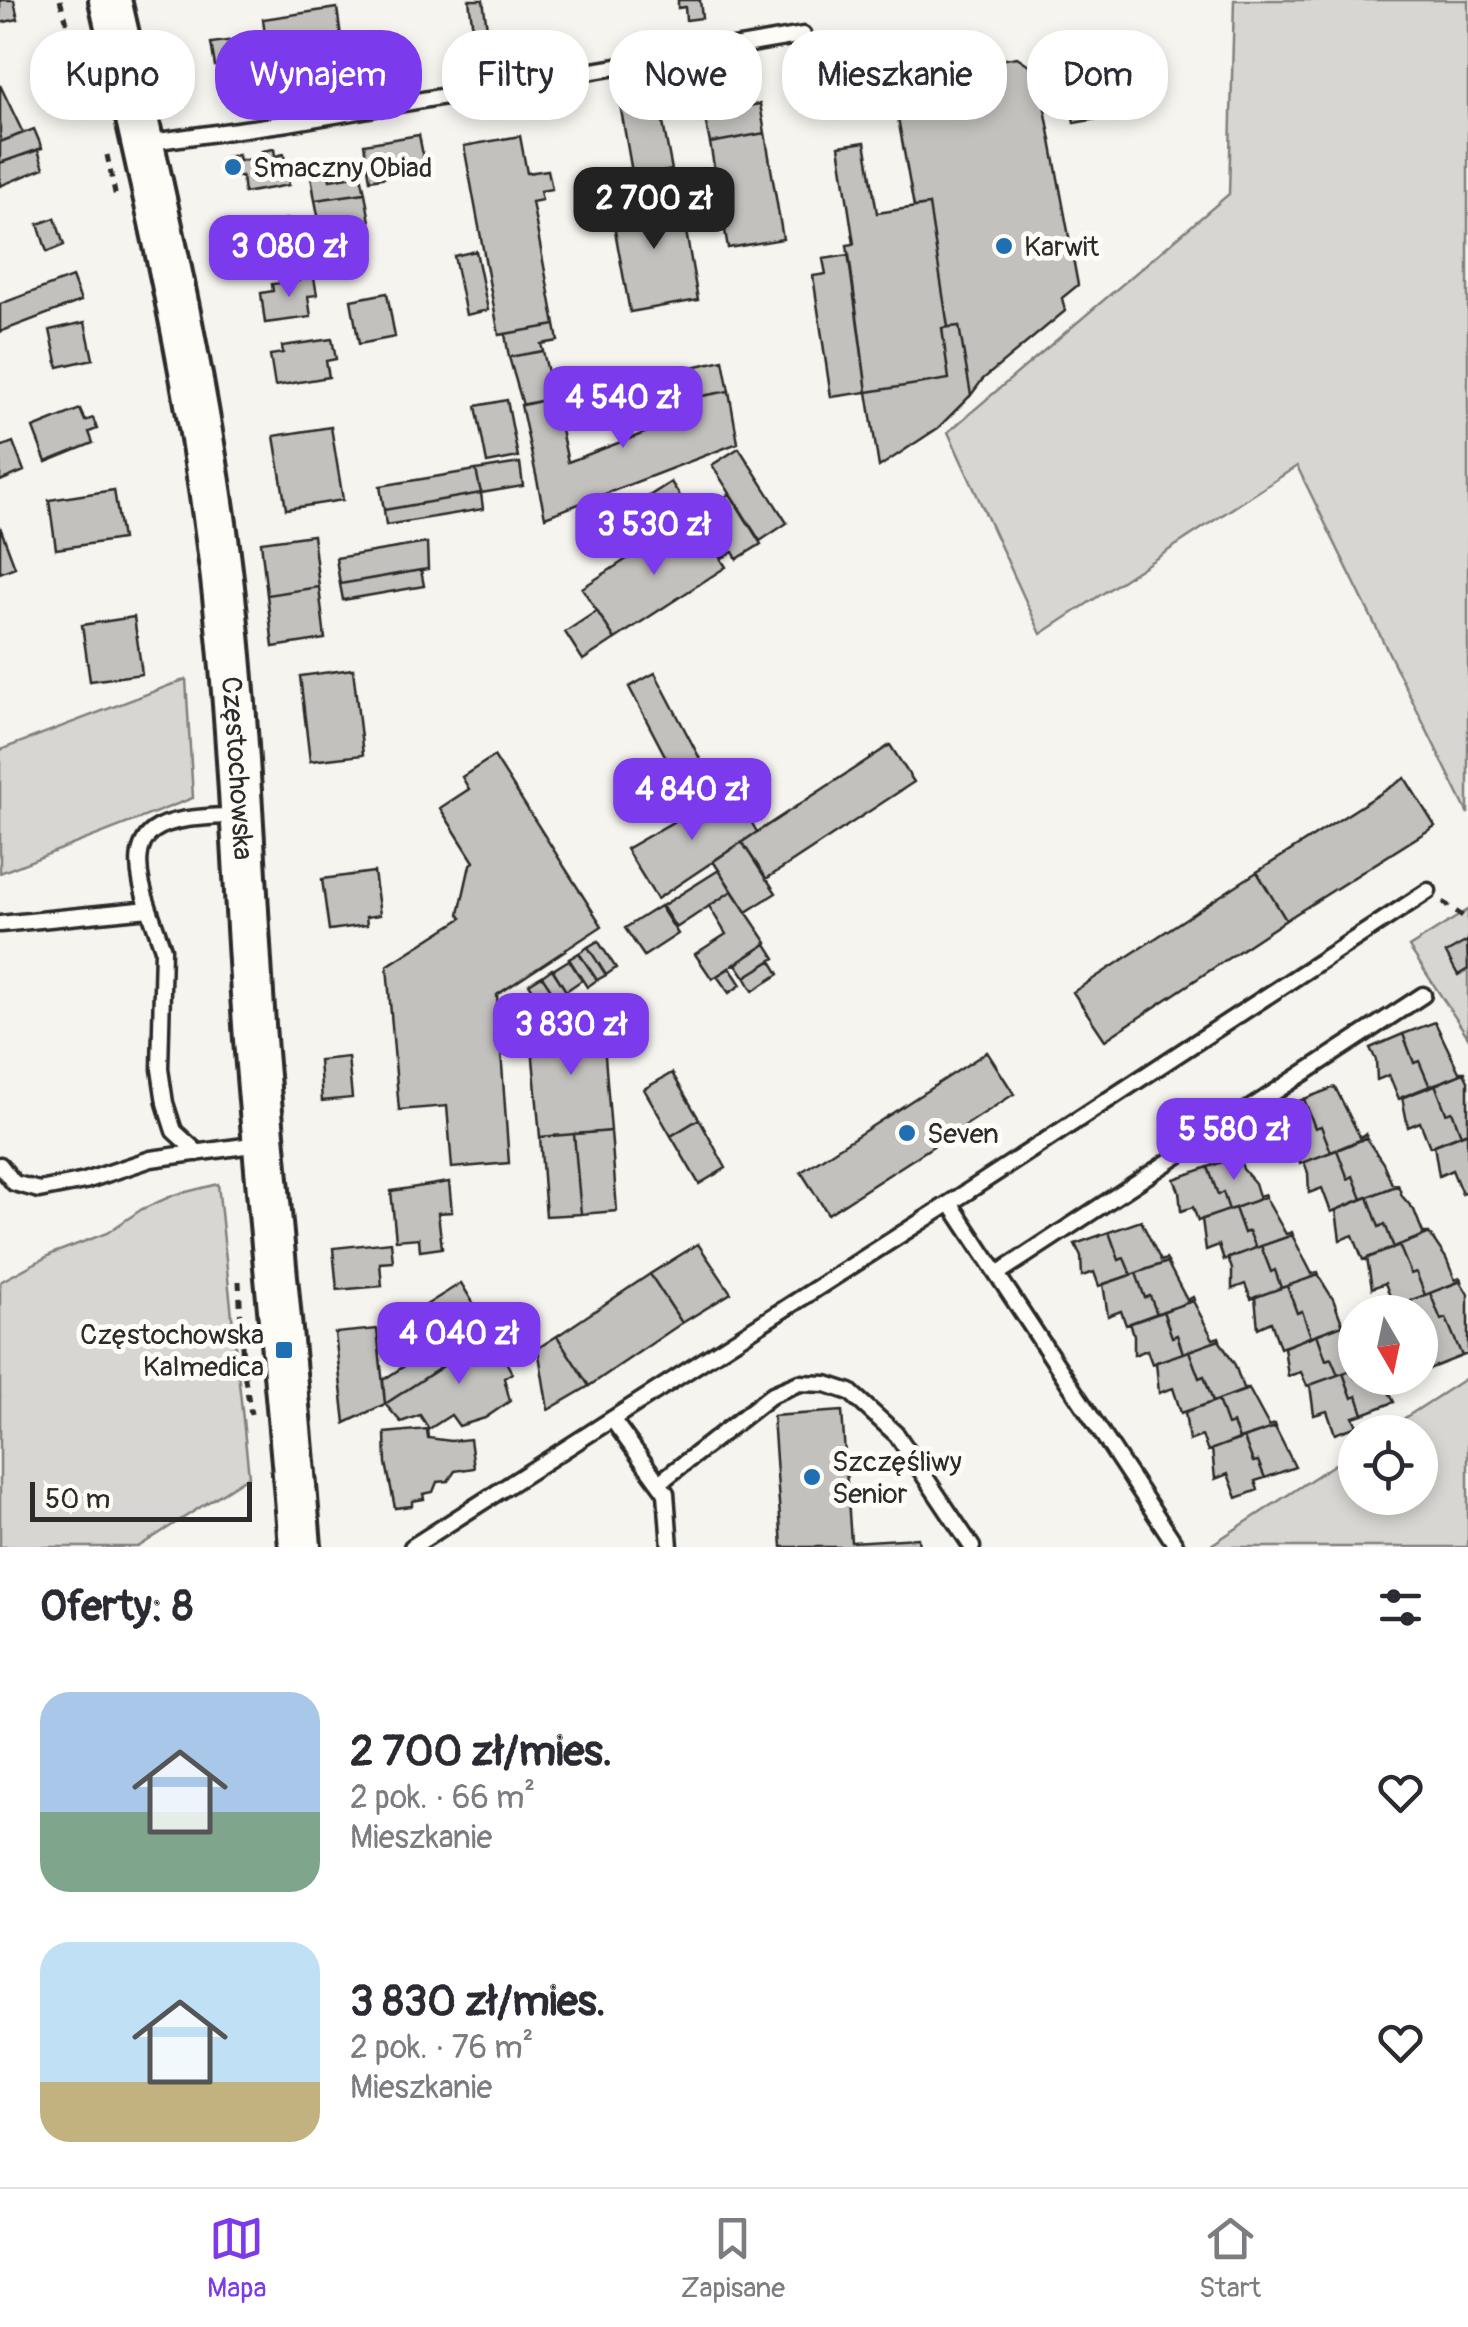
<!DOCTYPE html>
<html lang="pl">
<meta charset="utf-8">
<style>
:root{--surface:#fff;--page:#f2f2f3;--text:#2b2b33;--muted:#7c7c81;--line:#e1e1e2;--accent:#7c3aed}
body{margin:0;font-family:Pangolin,sans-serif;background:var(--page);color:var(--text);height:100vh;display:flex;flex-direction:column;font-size:38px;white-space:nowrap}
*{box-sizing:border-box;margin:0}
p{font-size:32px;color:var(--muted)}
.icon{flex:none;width:55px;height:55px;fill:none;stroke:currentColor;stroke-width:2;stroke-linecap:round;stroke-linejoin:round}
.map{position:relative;height:1547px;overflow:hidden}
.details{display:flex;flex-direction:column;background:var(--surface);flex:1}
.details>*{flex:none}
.top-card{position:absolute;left:30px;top:30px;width:1410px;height:90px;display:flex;gap:20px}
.needle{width:65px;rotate:171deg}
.buttons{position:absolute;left:1338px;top:1295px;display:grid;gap:20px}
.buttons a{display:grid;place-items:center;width:100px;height:100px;border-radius:50%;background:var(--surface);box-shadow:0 5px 15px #0003;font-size:50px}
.scale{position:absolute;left:30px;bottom:25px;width:222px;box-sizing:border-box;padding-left:10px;border:5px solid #2b2b2b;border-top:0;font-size:28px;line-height:35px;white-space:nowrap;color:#2b2b2b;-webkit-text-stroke:8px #fdfcf7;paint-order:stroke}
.price{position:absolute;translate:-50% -85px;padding:0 22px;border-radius:20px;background:var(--accent);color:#fff;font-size:32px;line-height:65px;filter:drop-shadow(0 2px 5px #0008)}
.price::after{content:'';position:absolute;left:50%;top:60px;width:30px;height:22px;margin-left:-15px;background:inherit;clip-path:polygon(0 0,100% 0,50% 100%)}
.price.on{background:#222;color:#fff}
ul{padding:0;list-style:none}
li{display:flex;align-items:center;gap:30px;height:250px;padding:0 40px}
li span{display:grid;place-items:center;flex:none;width:280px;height:200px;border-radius:30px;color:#555}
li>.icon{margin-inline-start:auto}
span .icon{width:120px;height:120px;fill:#fffc;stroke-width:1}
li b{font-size:42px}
h2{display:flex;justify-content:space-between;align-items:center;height:120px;padding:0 40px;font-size:42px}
.chip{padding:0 35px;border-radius:40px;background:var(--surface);box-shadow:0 5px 15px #0003;font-size:35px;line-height:90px}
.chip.on{background:var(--accent);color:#fff}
.tabs{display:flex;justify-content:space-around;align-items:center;height:140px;border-top:2px solid var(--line);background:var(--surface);font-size:28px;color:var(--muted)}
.tabs a{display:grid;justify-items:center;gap:5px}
.tabs .on{color:var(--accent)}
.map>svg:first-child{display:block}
</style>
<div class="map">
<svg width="1468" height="1547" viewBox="0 0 1468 1547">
<rect width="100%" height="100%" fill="#f5f4ef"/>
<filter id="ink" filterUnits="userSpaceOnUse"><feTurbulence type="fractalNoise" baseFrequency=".01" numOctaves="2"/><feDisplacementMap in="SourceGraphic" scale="20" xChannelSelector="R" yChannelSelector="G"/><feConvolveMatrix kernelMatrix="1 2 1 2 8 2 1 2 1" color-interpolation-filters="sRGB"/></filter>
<g filter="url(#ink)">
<path fill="#d7d6d2" stroke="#81807e" stroke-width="2.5" d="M1234,0H1468V814L1297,466L1041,634L948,432L1229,194Z
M186,679L193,798L0,873V750Z
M1468,910V1037L1409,947Z
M218,1184L249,1476L138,1547H0V1282L54,1253L107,1233L142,1209L174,1195Z
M1468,1377V1547H1208L1355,1451V1498H1420V1432H1383Z"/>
<path fill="#c2c1be" stroke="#2b2b2b" stroke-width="2.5" d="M0,0H14L18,19L0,23Z
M469,0H483L489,42L475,44Z
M678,0H700L702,18L686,20L685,7L678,8Z
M337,8L345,65L270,75L268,58L215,66L211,43L265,36L263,19Z
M1128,38L1141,111L1074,123L1063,57L1087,52L1089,60L1100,58L1097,44Z
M1017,57L1038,71L1078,285L1062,298L1065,311L983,379L971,395L959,326L948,327L929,205L914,207L891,79Z
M0,85L23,133L0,142Z
M658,97L672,170L633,178L620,104Z
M740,99L741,107L760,104L765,133L710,143L704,114L731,109L730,101Z
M34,129L42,148L0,163V142Z
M765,133L783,239L728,248L710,143Z
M419,135L426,170L370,180L364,144Z
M520,136L527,173L548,170L552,189L540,191L542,200L532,202L555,325L499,335L464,146Z
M865,142L877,213L929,205L948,327L942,328L949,379L867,392L847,245L854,244L839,146Z
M274,149L275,156L284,154L289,185L244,193L242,176L228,178L225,157L238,155L239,161L263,157L262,151Z
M38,150L44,168L0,186V163Z
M329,174L330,180L361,175L365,193L315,200L311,176Z
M679,191L698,300L630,312L610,204Z
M365,193L370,222L321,231L315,200Z
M55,218L64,245L47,252L38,224Z
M289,219L290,224L296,223L301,255L256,261L253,246L242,248L239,226L250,225L251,230L277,226L276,221Z
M476,251L488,310L466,315L454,256Z
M849,255L867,392L831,397L813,276L826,274L823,259Z
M313,272L317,295L308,296L311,317L265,323L261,293L273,291L272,284L299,281L298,275Z
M72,277L81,301L0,332V304Z
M387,293L395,337L359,344L351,300Z
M85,322L93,359L58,367L50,330Z
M555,325L558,341L541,344L543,351L509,357L505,334Z
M959,326L971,395L938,428L879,467L867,392L949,379L942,328Z
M332,339L336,359L326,361L329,377L275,386L270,355L283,353L282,346Z
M543,351L554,398L523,405L509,357Z
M723,360L729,391L675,401L670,372Z
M729,391L738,443L545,517L521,405L554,398L568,462L679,420L675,401Z
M507,400L518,457L487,463L476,406Z
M80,409L85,421L93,418L97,429L89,432L93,443L46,462L33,428Z
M331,427L343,500L286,509L274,436Z
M13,442L24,471L0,481V447Z
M739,448L787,523L760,541L712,465Z
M520,463L523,486L481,493L476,470Z
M476,470L481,493L384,510L380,486Z
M671,482L693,516L632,556L610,521Z
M114,490L122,539L56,549L49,500Z
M481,493L483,509L386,525L384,510Z
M730,494L761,544L737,559L733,552L722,558L695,515Z
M693,516L726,567L615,639L582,588Z
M0,527L15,567L0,573Z
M313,535L319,587L267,595L261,542Z
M427,543L428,569L340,584L336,558Z
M421,570L424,586L343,600L340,584Z
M319,587L325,639L273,647L267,595Z
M597,611L615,639L583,660L565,632Z
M134,617L142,674L90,681L82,625Z
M353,669L363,755L310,761L300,676Z
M655,673L719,795L693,809L629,687Z
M890,745L914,782L766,879L742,842Z
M494,756L602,926L497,995L509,1163L452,1168L447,1106L399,1110L387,966L462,918L459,914L470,865L474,862L440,808L469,789L462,777Z
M1405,778L1435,826L1286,920L1257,872Z
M732,788L757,832L657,899L626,849Z
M742,842L776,893L746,912L713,861Z
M719,870L732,891L676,928L662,906Z
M374,872L380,915L366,917L367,925L329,930L322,879Z
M1257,872L1286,920L1105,1040L1073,992Z
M732,891L767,943L712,979L695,954L726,934L709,906Z
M660,906L678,934L644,956L625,928Z
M598,941L616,968L606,975L588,947Z
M1467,941L1468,969L1458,975L1446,953Z
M766,944L775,958L745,977L736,964Z
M588,947L606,975L597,980L579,953Z
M579,953L597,980L587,987L569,959Z
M569,960L582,980L566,991L553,970Z
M771,961L779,974L753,991L745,977Z
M730,968L741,985L729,993L717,976Z
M552,969L566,991L556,997L542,976Z
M542,976L556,997L543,1006L529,984Z
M602,1019L611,1131L540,1137L530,1024Z
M1435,1022L1459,1072H1466L1430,1087L1419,1061L1414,1063L1403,1034Z
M1403,1034L1414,1063L1419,1061L1430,1087L1399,1099L1389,1075L1377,1080L1376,1060L1370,1048Z
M987,1052L1014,1094L828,1214L801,1172Z
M348,1057L352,1098L322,1101L319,1060Z
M672,1073L699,1119L671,1136L644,1089Z
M1464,1073L1468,1081V1132L1461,1135L1452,1111L1446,1113L1435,1084Z
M1435,1084L1446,1113L1452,1111L1461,1135L1430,1147L1420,1122L1408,1127L1402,1097Z
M1335,1087L1360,1137L1366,1134L1367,1137L1331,1152L1321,1126L1315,1128L1304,1099Z
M1304,1099L1315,1128L1321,1126L1331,1152L1300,1164L1290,1139L1278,1144L1276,1125L1270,1113Z
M699,1119L726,1168L699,1184L671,1136Z
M611,1131L617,1211L581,1214L574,1134Z
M1467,1132L1468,1192L1462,1194L1452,1170L1439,1176L1434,1145Z
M574,1134L581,1214L546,1216L540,1137Z
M1366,1138L1383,1163L1392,1184L1399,1185L1362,1199L1353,1176L1348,1179L1337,1150Z
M1337,1150L1348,1179L1353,1176L1362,1199L1331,1212L1322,1188L1309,1193L1308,1173L1304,1162Z
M1239,1156L1243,1169L1255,1183L1259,1196L1265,1194L1266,1197L1229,1210L1223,1192L1218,1195L1208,1167Z
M1208,1167L1218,1195L1223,1192L1229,1210L1198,1221L1193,1207L1181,1211L1179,1191L1174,1179Z
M449,1182L452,1212L438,1213L442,1248L420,1251L419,1238L396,1240L391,1191Z
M1398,1185L1402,1196L1414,1210L1423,1233H1430L1394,1248L1385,1224L1379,1227L1368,1197Z
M1265,1197L1286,1234L1292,1232L1293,1235L1256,1248L1249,1231L1244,1233L1235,1208Z
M1368,1197L1379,1227L1385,1224L1394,1248L1363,1260L1353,1235L1340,1240L1336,1210Z
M1235,1208L1244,1233L1249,1231L1256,1248L1224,1260L1219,1245L1206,1250L1202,1219Z
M1141,1221L1161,1261L1166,1259L1168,1262L1131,1275L1124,1258L1119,1260L1109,1232Z
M1109,1232L1119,1260L1124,1258L1131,1275L1099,1286L1094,1272L1082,1276L1081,1256L1075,1244Z
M1429,1233L1446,1258L1455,1280L1460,1278L1462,1281L1425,1295L1416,1272L1411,1274L1399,1245Z
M1292,1235L1312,1274L1318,1272L1319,1275L1281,1288L1275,1270L1271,1272L1261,1246Z
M391,1242L393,1262L380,1263L382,1286L337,1290L333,1248Z
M698,1244L731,1293L682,1323L650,1274Z
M1399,1245L1411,1274L1416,1272L1425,1295L1394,1307L1385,1283L1372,1288L1367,1258Z
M1261,1246L1271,1272L1275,1270L1281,1288L1251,1299L1245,1284L1232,1289V1269L1228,1258Z
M1167,1262L1187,1300L1193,1297L1194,1300L1157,1314L1150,1296L1145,1298L1136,1273Z
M1136,1273L1145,1298L1150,1296L1157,1314L1126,1325L1121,1311L1108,1316L1103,1284Z
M650,1274L682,1323L589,1386L557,1336Z
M1318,1275L1333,1299L1342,1323L1348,1320V1323L1311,1337L1302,1311L1297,1313L1287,1286Z
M1460,1281L1468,1294V1354L1462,1356L1446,1318L1441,1320L1430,1293Z
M461,1283L486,1324L474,1330L480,1342L385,1404L383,1380L409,1363L403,1343L417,1335L409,1323L430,1311L426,1305Z
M1287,1286L1297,1313L1302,1311L1311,1337L1280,1348L1271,1322L1258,1328L1255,1297Z
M1430,1293L1441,1320L1446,1318L1462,1356L1429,1369L1420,1346V1312H1401L1398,1305Z
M1193,1301L1213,1339L1219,1337L1220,1340L1183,1353L1177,1335L1172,1337L1163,1311Z
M1163,1311L1172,1337L1177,1335L1183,1353L1152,1364L1147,1350L1134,1355V1335L1130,1323Z
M1348,1323L1355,1337V1369L1338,1375L1331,1358L1326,1360L1317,1334Z
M486,1324L512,1373L504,1378L510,1401L485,1418L459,1426L451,1415L429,1429L420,1415L401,1422L385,1404L480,1342L474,1330Z
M377,1329L385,1404L345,1423L335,1333Z
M1317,1334L1326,1360L1331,1358L1338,1375L1307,1386L1301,1372L1288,1376L1284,1347Z
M557,1336L589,1386L548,1410L538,1348Z
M1219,1340L1235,1365L1243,1388H1250L1213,1402L1204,1376L1199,1378L1189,1351Z
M1189,1351L1199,1378L1204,1376L1213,1402L1181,1413L1173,1388L1159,1393L1156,1362Z
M1355,1369V1378H1382L1394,1402L1363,1414L1357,1396L1352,1398L1343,1373Z
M1343,1373L1352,1398L1357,1396L1363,1414L1353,1417L1357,1426L1335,1434L1327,1411L1314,1415L1310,1385Z
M1249,1389L1269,1426L1275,1424L1276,1427L1239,1439L1233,1423L1227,1425L1218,1400Z
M1218,1400L1227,1425L1233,1423L1239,1439L1208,1451L1202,1436L1189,1441L1185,1412Z
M842,1411L851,1542L918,1538L919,1547H782L773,1416Z
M1275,1427L1295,1467L1265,1478L1258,1461L1253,1462L1244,1438Z
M427,1429L428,1438L451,1441L470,1439L474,1468L455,1471L448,1481L437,1482L433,1492L423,1494L424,1499L412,1501V1506L395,1508L386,1463L385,1433Z
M1244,1438L1253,1462L1258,1461L1265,1478L1255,1481L1258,1490L1237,1498L1228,1474L1215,1479L1212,1449Z"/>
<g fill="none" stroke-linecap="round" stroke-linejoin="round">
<g stroke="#2b2b2b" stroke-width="21">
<path id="service" d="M144,143L288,123L803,35
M149,909L163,949L160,1069L165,1103L174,1131L198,1153
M0,924L149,909C116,816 171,819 241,815
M0,1165L14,1183L39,1190L85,1181L151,1159L259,1144
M950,1203L1175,1544
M997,1274L1423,995
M612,1419L666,1493L670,1547
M660,1482L773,1394L799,1383L826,1384L850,1392L897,1435L972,1547
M412,1547L950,1203L1428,891"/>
</g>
<g stroke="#2b2b2b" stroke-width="48">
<g id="secondary">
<path id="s1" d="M110,0C150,175 192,352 216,531C239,699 243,870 255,1039C268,1208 287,1378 300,1547"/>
</g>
</g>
<path stroke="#2b2b2b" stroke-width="5" stroke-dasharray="8 8" stroke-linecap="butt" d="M60,0L68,26L87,66
M107,155L116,198
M1443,902L1468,920
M239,1281L243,1367L251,1414"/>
<use href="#service" stroke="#fdfcf7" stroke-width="14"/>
<use href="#secondary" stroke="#fdfcf7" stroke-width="40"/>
</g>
</g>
<g fill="#1f6fb2" stroke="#fdfcf7" stroke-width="4">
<circle cx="233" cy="167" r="10"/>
<circle cx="1004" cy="246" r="10"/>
<circle cx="907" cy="1133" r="10"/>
<rect x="274" y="1340" width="20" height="20" rx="5"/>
<circle cx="812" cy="1477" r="10"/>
</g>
<g text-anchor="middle" stroke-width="10" stroke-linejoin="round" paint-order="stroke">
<g font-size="28" fill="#2b2b2b" stroke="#fdfcf7" text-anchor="start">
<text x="253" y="177">Smaczny Obiad</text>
<text x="1024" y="256">Karwit</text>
<text x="927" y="1143">Seven</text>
<text x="264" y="1344" text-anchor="end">Częstochowska<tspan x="264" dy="32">Kalmedica</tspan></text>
<text x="832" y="1471">Szczęśliwy<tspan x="832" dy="32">Senior</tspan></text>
</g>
<g font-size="28" fill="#2b2b2b" stroke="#fdfcf7">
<text dy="10" stroke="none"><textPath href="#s1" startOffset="780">Częstochowska</textPath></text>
</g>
</g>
</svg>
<div class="buttons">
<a><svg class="needle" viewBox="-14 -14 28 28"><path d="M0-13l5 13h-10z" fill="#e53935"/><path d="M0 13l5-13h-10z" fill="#7c7c81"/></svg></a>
<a><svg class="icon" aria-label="locate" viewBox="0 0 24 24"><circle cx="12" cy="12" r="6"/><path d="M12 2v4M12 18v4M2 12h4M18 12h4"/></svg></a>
</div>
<div class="scale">50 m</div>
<b class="price on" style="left:654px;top:252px">2 700 zł</b>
<b class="price" style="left:289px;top:300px">3 080 zł</b>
<b class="price" style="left:623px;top:451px">4 540 zł</b>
<b class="price" style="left:654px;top:578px">3 530 zł</b>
<b class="price" style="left:692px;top:843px">4 840 zł</b>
<b class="price" style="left:571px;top:1078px">3 830 zł</b>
<b class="price" style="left:1234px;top:1183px">5 580 zł</b>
<b class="price" style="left:459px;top:1387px">4 040 zł</b>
<div class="top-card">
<a class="chip">Kupno</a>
<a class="chip on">Wynajem</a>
<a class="chip">Filtry</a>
<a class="chip">Nowe</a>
<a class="chip">Mieszkanie</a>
<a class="chip">Dom</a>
</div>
</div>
<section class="details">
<h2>Oferty: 8<svg class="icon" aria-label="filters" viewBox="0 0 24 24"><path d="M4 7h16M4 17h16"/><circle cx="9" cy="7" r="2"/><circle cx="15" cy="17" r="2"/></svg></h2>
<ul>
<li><span style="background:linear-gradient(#a9c7e8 60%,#7fa58c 0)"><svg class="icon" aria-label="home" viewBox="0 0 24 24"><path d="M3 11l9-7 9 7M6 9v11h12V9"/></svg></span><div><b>2 700 zł/mies.</b><p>2 pok. · 66 m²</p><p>Mieszkanie</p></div><svg class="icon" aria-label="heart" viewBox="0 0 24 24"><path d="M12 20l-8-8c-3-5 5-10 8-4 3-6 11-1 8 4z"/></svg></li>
<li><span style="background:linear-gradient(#bfe0f5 70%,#c2b280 0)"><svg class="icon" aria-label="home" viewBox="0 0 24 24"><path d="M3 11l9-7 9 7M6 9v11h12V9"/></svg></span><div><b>3 830 zł/mies.</b><p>2 pok. · 76 m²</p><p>Mieszkanie</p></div><svg class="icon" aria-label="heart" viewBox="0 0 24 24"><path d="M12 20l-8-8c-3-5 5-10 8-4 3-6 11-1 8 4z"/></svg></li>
</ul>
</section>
<nav class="tabs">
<a class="on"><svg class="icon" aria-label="map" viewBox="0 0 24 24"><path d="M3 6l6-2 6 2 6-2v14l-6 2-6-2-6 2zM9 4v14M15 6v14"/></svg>Mapa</a>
<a><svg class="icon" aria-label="saved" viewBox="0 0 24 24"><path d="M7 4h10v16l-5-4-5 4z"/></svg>Zapisane</a>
<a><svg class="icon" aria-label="home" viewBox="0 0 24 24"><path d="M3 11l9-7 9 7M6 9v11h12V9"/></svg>Start</a>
</nav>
